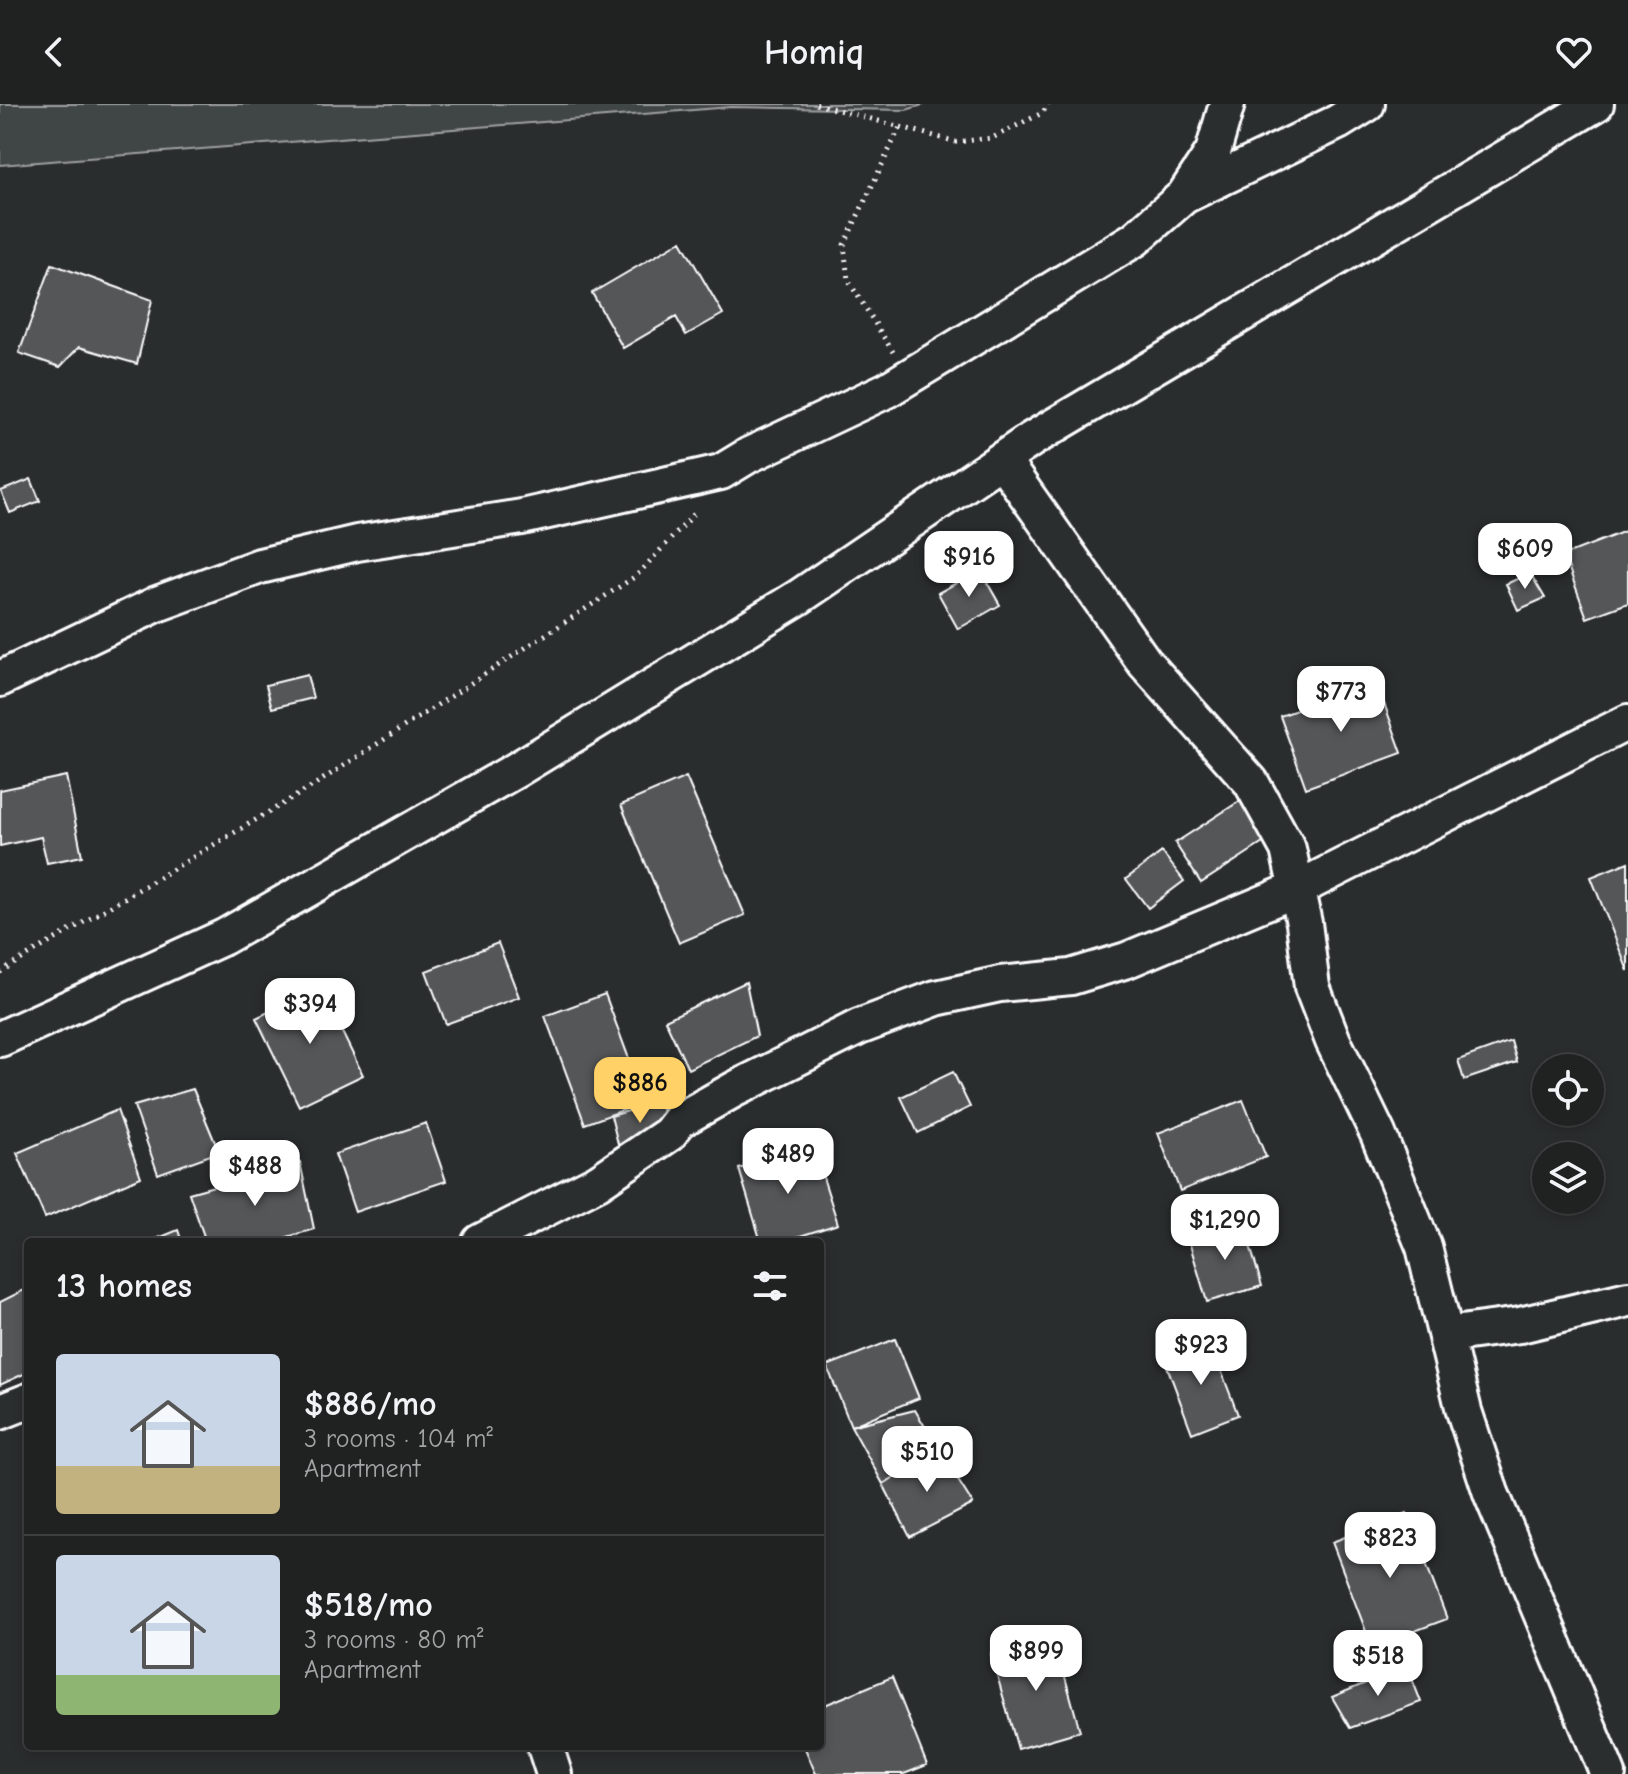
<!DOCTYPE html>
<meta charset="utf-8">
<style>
:root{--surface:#202222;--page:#2d2f2f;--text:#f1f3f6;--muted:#a2a4a5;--line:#3d3f40;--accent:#ffd166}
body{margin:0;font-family:"Comic Neue",sans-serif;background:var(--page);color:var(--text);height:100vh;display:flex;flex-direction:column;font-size:30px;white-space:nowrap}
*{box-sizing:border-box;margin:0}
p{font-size:26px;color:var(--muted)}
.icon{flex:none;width:44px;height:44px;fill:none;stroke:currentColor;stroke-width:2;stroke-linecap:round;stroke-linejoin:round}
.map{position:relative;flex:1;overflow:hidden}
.side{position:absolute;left:24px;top:1134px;width:800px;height:512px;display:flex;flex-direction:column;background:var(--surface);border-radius:8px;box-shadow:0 4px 12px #0003,0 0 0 2px var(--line)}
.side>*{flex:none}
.fabs{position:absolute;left:1532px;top:950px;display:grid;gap:16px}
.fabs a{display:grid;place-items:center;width:72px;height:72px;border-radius:50%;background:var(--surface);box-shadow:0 4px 12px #0003,0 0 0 2px var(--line);font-size:40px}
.price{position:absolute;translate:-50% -68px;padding:0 18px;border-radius:16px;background:#fff;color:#222;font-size:26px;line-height:52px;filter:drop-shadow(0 2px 4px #0008)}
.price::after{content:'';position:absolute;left:50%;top:48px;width:24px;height:18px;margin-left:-12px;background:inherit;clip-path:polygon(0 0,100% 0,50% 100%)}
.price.current{background:var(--accent);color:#111}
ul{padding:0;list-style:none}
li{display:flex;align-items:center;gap:24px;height:200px;padding:0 32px}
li+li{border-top:2px solid var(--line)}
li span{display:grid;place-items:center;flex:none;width:224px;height:160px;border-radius:8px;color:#555}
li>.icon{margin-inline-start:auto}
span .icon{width:96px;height:96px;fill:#fffc;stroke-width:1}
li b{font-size:34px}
h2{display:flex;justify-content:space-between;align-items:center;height:96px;padding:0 32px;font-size:34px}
header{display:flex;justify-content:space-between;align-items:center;height:104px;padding:0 32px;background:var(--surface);font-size:36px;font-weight:700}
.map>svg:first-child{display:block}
</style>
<header><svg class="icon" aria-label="back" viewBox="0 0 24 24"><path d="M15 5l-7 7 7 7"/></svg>Homiq<svg class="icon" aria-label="heart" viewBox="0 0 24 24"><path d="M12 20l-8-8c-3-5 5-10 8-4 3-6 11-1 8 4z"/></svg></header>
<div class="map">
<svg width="1628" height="1670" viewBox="0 0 1628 1670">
<rect width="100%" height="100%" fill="#2a2d2e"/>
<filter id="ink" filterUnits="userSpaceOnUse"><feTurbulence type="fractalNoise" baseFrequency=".0125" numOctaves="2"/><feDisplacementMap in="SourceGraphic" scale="16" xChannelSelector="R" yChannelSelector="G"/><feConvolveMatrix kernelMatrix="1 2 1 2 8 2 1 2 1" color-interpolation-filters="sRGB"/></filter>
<g filter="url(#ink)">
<path fill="#414445" stroke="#a0a2a2" stroke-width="2" d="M0,0H926L906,6L731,3L0,61Z"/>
<path fill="#555758" stroke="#fff" stroke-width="2" d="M681,137L723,210L686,231L676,213L623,244L592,189Z
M52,160L152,196L137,260L79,243L60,263L19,249Z
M31,375L40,397L10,409L1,387Z
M1628,426V499L1587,514L1564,451Z
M980,466L1000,501L958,525L938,489Z
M1530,469L1545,494L1518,506L1506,480Z
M307,571L313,594L272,604L266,581Z
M1376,577L1402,649L1306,684L1280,612Z
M66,672L82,752L47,759L41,733L0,742V686Z
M686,673L745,811L679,839L621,701Z
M1240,697L1266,737L1201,779L1175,739Z
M1162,748L1184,777L1148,804L1126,775Z
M1628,758V867L1591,773Z
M498,839L519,893L446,920L426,867Z
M746,878L757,932L688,965L665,916Z
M320,883L363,971L299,1002L256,914Z
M605,890L645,998L585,1020L545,912Z
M1511,937L1517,958L1464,976L1458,956Z
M953,968L970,1003L918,1029L901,993Z
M193,985L219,1048L158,1070L134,1002Z
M1243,996L1266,1053L1180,1087L1158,1029Z
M660,998L669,1030L619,1044L611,1012Z
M117,1006L141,1073L45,1114L17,1049Z
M426,1019L446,1077L355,1108L335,1050Z
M813,1042L838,1120L781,1138H761L739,1065Z
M300,1058L314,1125L271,1138H206L189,1089Z
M1243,1118L1262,1182L1207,1198L1188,1134Z
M178,1126L182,1138H149Z
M28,1184V1268L0,1281V1198Z
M895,1235L919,1294L851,1322L827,1262Z
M1210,1237L1238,1311L1192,1329L1164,1254Z
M915,1306L939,1346L883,1380L851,1322Z
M939,1346L973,1400L910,1433L883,1380Z
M1407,1409L1447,1515L1372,1543L1332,1438Z
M1054,1533L1080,1627L1018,1645L991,1550Z
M1407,1562L1421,1598L1350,1624L1332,1593Z
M892,1573L927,1661L904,1670H816L804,1642H820V1603Z"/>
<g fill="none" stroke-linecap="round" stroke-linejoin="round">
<g stroke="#fff" stroke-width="40">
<path id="street" d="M1184,92L1338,18L1367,0
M1002,356L1145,559L1251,678L1288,745L1304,819L1312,883L1333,937L1378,1030L1424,1143L1464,1307L1491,1389L1608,1670
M0,575L157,500L260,462L357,439L522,413L721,368L749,351L887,286L1135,135L1184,92L1213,48L1227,0
M0,935L224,833L516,666L799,493L1032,335L1596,0
M480,1138L598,1078L669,1030L680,1016L735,985L859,923L936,894L1000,880L1071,873L1127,856L1297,785L1628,618
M1446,1231L1520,1221L1628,1195
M0,1308L28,1297
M545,1642L554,1670"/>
</g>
<path stroke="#fff" stroke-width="5" stroke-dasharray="2 6" stroke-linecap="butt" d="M816,0L956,38L992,34L1042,9L1049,0
M893,248L848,176L844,141L900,23
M0,868L311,683L636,472L697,407"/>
<use href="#street" stroke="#2a2d2e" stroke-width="34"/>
</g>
</g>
</svg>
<div class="fabs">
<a><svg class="icon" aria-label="locate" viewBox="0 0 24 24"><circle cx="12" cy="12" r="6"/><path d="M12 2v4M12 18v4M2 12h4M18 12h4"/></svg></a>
<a><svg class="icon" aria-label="layers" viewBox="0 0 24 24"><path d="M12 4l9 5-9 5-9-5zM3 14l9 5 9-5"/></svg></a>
</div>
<b class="price" style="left:1525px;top:487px">$609</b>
<b class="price" style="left:969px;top:495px">$916</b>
<b class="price" style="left:1341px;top:630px">$773</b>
<b class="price" style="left:310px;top:942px">$394</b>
<b class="price current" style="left:640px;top:1021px">$886</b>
<b class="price" style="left:788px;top:1092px">$489</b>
<b class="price" style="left:255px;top:1104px">$488</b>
<b class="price" style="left:1225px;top:1158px">$1,290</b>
<b class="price" style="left:1201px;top:1283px">$923</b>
<b class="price" style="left:927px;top:1390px">$510</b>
<b class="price" style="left:1390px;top:1476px">$823</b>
<b class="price" style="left:1036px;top:1589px">$899</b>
<b class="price" style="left:1378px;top:1594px">$518</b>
<section class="side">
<h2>13 homes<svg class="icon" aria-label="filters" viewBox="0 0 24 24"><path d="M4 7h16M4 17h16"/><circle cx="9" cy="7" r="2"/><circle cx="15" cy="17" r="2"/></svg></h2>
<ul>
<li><span style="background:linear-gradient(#c9d6e8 70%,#c2b280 0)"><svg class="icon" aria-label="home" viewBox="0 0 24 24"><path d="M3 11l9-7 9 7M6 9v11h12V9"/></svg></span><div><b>$886/mo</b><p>3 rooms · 104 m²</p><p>Apartment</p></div></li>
<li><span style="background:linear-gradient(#c9d6e8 75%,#8fb573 0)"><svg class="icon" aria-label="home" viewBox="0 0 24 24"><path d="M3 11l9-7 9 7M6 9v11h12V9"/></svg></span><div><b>$518/mo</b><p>3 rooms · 80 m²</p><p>Apartment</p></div></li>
</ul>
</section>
</div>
